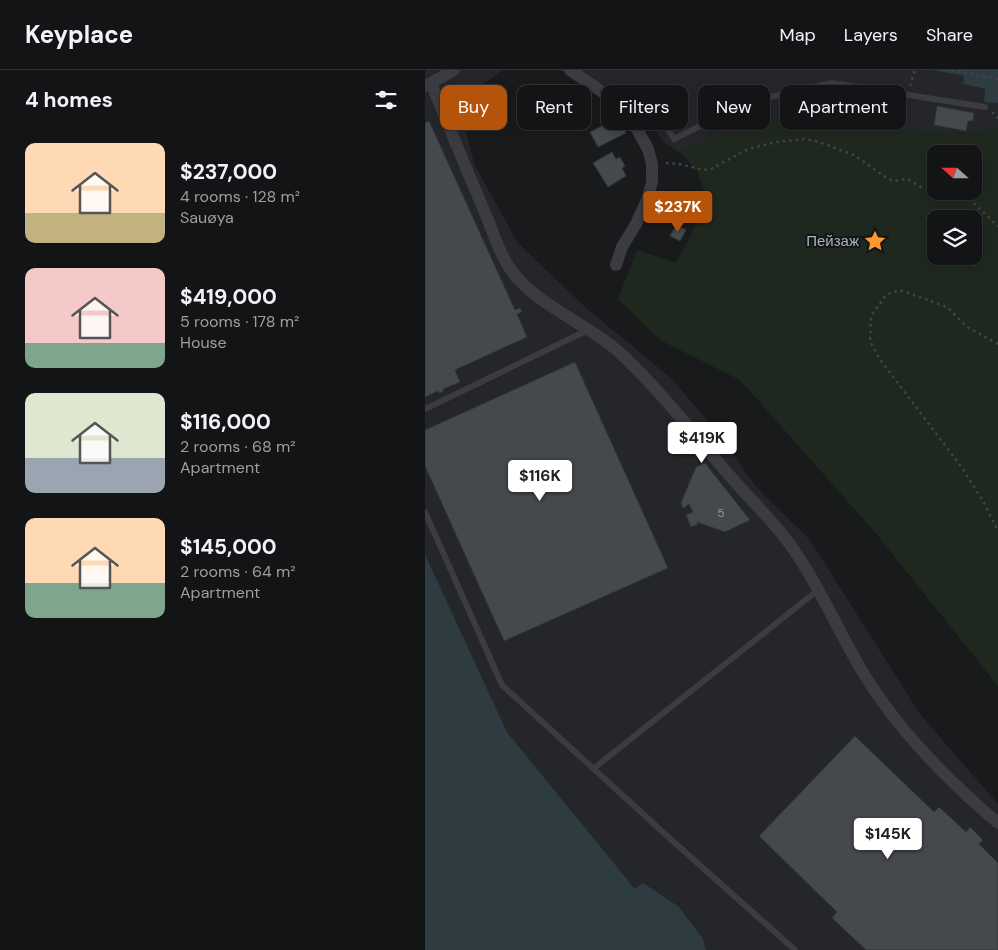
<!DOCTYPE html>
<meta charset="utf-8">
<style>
:root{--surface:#131415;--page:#1c1d1e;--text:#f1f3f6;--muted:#9d9ea0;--line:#323334;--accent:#b45309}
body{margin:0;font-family:"DM Sans",sans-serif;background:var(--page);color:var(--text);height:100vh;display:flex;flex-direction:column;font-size:19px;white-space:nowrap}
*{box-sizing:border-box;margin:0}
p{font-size:16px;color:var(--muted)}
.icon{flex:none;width:28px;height:28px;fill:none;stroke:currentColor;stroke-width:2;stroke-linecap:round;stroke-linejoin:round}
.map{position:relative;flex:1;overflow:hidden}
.side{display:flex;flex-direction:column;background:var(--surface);width:425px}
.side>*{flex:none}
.top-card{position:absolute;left:15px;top:15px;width:475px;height:45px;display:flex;gap:10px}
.needle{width:32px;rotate:291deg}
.tools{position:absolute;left:502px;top:75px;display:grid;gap:10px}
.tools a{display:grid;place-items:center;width:55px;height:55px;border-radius:10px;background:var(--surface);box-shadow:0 2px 8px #0003,0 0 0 1px var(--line);font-size:25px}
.price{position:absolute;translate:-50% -42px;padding:0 11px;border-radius:5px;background:#fff;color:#222;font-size:16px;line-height:32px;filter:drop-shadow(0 1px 2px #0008)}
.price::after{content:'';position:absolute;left:50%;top:30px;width:15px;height:11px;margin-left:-8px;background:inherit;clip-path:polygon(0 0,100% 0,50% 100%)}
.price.selected{background:var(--accent);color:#fff}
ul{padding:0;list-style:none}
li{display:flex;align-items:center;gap:15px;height:125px;padding:0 25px}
li span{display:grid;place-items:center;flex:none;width:140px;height:100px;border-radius:10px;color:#555}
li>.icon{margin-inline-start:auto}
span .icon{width:60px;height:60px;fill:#fffc;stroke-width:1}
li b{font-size:21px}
h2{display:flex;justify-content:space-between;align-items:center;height:60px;padding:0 25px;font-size:21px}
.pill{padding:0 18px;border-radius:10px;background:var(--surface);box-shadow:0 2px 8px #0003,0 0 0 1px var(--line);font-size:18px;line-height:45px}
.pill.selected{background:var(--accent);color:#fff}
header{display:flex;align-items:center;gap:30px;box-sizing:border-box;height:70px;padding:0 25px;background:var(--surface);border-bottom:1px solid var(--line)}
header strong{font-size:24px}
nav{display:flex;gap:28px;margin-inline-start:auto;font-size:18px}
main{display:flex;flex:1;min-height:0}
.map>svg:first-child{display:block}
</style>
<header>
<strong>Keyplace</strong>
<nav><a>Map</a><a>Layers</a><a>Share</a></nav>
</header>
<main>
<section class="side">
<h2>4 homes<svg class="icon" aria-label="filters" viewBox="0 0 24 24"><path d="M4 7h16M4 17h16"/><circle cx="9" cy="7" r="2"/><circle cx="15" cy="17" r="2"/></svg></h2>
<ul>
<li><span style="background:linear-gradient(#ffd9b3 70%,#c2b280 0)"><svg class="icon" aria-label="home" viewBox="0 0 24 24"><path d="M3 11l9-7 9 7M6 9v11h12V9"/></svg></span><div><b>$237,000</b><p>4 rooms · 128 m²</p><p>Sauøya</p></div></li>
<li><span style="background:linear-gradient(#f6c9c9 75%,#7fa58c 0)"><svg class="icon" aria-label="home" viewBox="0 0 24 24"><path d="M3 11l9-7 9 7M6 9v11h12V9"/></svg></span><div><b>$419,000</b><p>5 rooms · 178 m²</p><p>House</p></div></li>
<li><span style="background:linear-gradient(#dfe7d0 65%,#9aa5b1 0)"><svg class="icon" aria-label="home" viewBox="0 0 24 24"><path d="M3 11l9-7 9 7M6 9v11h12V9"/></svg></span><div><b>$116,000</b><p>2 rooms · 68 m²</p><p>Apartment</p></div></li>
<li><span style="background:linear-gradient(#ffd9b3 65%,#7fa58c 0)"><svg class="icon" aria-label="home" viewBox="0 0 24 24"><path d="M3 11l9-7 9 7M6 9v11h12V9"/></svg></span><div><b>$145,000</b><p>2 rooms · 64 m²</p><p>Apartment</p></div></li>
</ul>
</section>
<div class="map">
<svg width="573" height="880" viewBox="0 0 573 880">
<rect width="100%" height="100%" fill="#191a1c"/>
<path fill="#252629" d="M0,0H78L35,31L34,35L50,96L93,173L161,238L246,308L293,363L332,418L385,470L495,644L573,734V880H281L278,869L210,819L82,662L0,484Z
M133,0H507L539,6L538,14L560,19L559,31L573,33V57L549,63L462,60L404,38L319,55L254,83L239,72L212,38L186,16Z"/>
<path fill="#1f281f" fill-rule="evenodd" d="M404,38L462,60L549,63L573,57V616L448,460L315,310L235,270L193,229L212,180L251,193L266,165L280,125L273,103L260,87L254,83L319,55ZM511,84H549V121H511ZM511,149H549V186H511Z"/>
<path fill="#2e3c41" d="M507,0H573V33L559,32L560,19L538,14L539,6Z
M0,484L82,662L210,819L218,813L254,837L278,869L281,880H0Z"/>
<path fill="#45484c" stroke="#333438" d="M512,36L549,43L548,51H543L541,61L509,55Z
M193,48L201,63L173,77L165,62Z
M4,51L90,240L95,238L97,242L92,244L102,267L30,300L35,312L18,319L19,321L14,323L13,321L0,327V53Z
M187,82L191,89L195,87L200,96L197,98L201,106L183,117L168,93Z
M254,125L266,131L263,136L266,138L262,148L258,147L255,154L244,149Z
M251,155L261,160L255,171L245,166Z
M150,292L243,498L79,571L0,396V360Z
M280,393L325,450L300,462L272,452L273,454L266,457L261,445L268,442L264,434L258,438L256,433L271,397Z
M430,666L509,742L514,737L541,762L545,757L558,770L554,774L573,793V880H441L407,848L412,842L334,766Z"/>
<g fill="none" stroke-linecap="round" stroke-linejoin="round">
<path stroke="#404348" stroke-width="2.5" stroke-dasharray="2.5 4" stroke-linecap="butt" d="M526,0L573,9
M485,16L490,0
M567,42L573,48
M241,93L254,94L279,100L286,99L319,81L330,77L352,72L379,69L391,71L429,85L463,109L470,111L482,109L496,117L511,120
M519,121L543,128L573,156
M573,274L542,257L522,237L475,220L461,225L446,246L445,271L456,291L538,399L559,433L573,461"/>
<path stroke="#3a3c41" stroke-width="6" d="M188,29L199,25L218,20L249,69L323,32L407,13L560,37
M0,339L163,260
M0,442L77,615L241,765L370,880
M168,699L393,520"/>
<path stroke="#3a3c41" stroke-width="12" d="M145,0L188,29L212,59L223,79L227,94V112L222,130L211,154L197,177L191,195
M6,13L29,0
M0,16L6,13C24,57 42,101 61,145C68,162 74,182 84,197C109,235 160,252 193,281C233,318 268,363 304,405C324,428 346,449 364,473C393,513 412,559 437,601C472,659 522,710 573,753"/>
</g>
<defs>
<g id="sight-bare" transform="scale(1.725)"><path d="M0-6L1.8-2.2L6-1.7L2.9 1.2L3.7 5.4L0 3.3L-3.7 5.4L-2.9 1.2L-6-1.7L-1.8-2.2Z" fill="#ff982e" stroke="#141517" stroke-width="2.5" paint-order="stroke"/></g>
</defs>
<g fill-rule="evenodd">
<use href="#sight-bare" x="450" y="171"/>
</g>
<g text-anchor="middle" stroke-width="4" stroke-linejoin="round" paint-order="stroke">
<g font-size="12" fill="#9298a0">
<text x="296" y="447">5</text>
</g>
<g font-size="15" fill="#abb3bc" stroke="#141517" text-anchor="end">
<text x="434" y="176">Пейзаж</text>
</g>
</g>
</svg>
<div class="tools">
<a><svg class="needle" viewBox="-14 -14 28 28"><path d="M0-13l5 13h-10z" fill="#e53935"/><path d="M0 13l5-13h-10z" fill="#9d9ea0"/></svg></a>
<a><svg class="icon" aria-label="layers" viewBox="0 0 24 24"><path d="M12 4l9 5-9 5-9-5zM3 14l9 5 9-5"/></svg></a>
</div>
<b class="price selected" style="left:253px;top:163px">$237K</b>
<b class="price" style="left:277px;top:394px">$419K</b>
<b class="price" style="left:115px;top:432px">$116K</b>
<b class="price" style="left:463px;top:790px">$145K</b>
<div class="top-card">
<a class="pill selected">Buy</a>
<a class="pill">Rent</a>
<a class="pill">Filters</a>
<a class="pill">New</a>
<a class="pill">Apartment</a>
</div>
</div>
</main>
